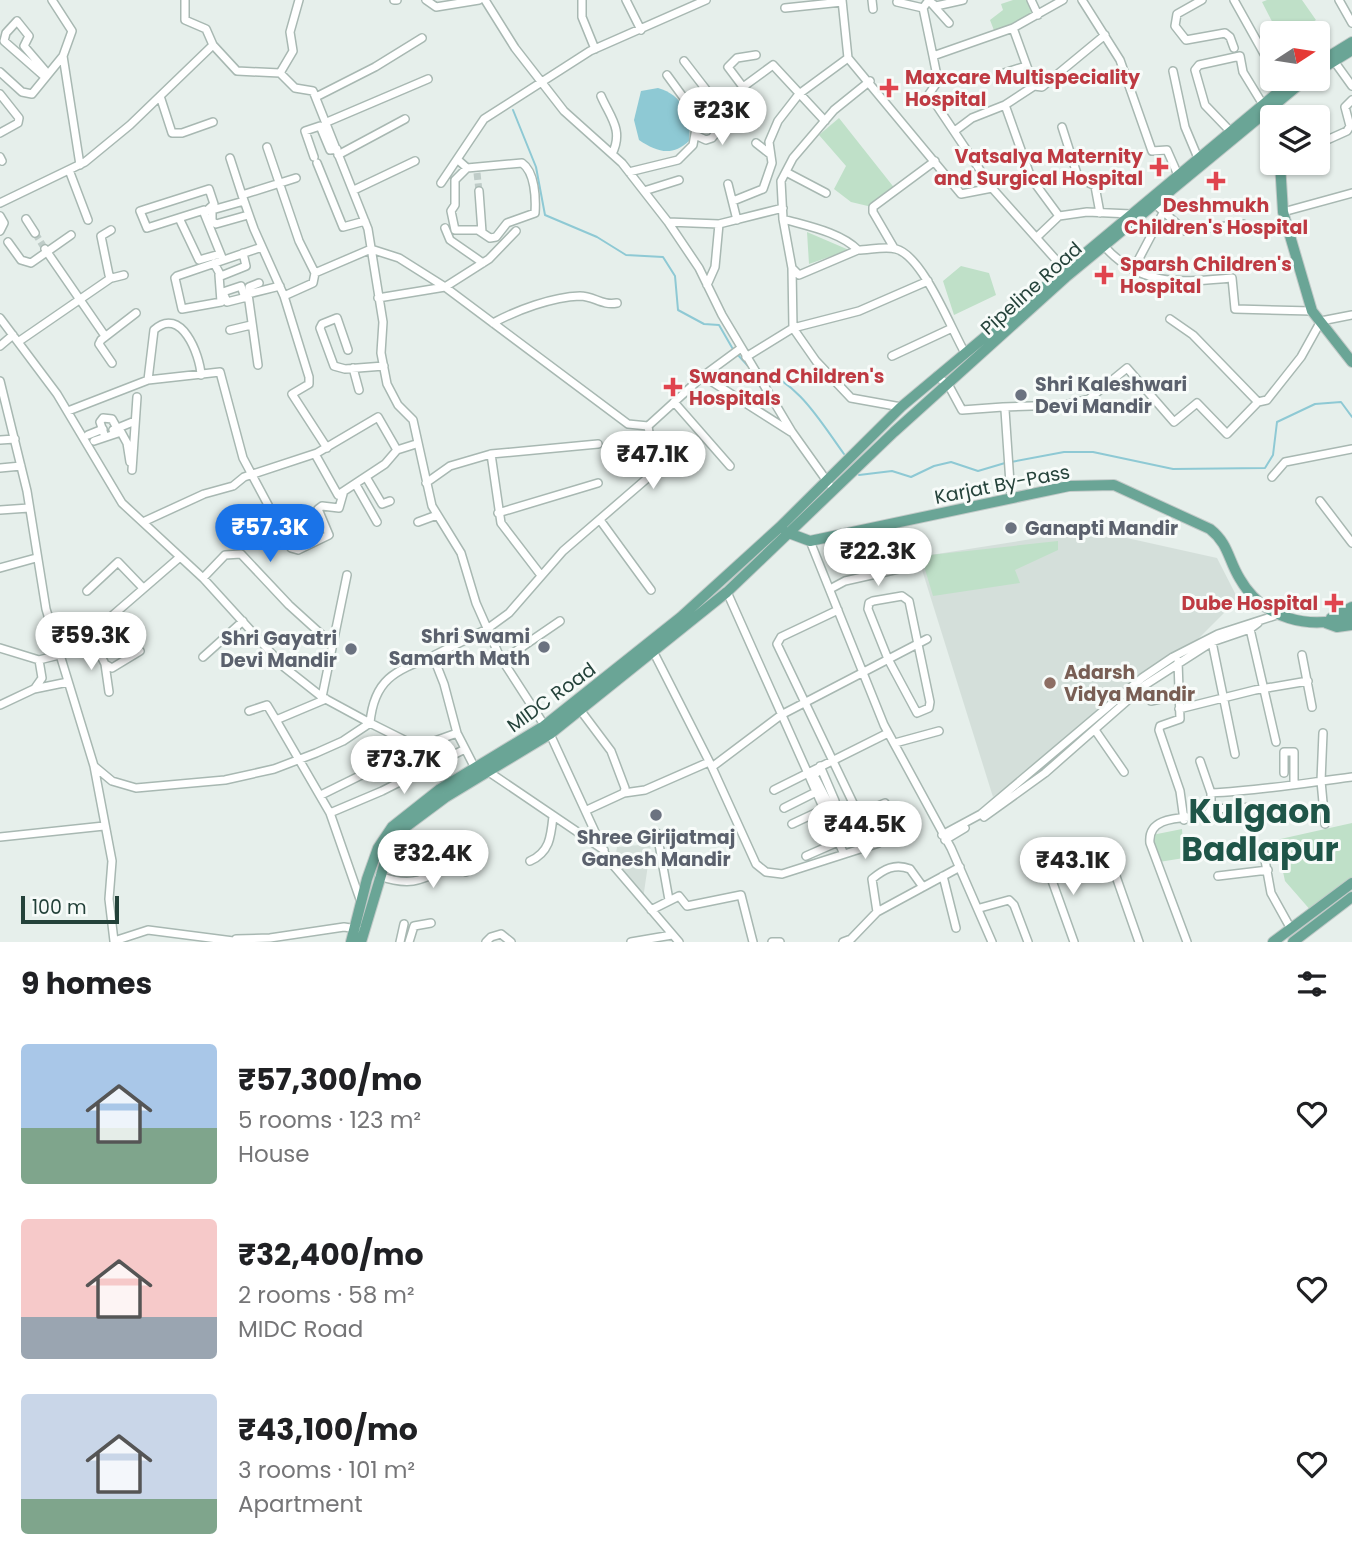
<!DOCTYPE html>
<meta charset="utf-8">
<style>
:root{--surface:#fff;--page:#f2f2f2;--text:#202124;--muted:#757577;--accent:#1a73e8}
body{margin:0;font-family:Poppins,sans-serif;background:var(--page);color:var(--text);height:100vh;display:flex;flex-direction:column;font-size:26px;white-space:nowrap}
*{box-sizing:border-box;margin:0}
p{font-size:23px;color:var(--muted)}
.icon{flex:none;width:38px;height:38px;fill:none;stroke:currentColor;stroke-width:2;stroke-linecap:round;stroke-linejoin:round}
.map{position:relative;height:942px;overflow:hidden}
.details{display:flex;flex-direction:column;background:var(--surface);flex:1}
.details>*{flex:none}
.needle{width:46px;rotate:78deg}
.controls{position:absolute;left:1260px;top:21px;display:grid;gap:14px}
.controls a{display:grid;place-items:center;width:70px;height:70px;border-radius:7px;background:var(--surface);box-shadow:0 2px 5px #0004;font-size:35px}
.scale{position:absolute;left:21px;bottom:18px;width:98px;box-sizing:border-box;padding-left:7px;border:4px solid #24423a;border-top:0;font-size:19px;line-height:24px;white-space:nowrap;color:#24423a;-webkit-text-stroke:5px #f7fbf9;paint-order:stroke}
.price{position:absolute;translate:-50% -60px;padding:0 16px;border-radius:24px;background:#fff;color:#222;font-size:23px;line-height:46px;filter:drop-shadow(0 2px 4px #0008)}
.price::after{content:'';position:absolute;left:50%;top:42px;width:21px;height:16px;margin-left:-10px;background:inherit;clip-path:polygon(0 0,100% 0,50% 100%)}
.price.current{background:var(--accent);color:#fff}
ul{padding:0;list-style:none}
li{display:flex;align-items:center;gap:21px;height:175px;padding:0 21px}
li span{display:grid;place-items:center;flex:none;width:196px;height:140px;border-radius:7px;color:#555}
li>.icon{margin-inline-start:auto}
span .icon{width:84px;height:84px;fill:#fffc;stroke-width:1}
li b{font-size:30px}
h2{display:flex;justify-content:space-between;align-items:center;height:84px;padding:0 21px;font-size:30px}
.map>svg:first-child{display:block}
</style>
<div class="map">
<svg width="1352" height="942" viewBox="0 0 1352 942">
<rect width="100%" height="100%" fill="#e6efeb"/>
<path fill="#d4dfda" d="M1057,535L1127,538L1217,558L1238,599L1182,655L993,797L918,557Z
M651,844L643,899L614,867L617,847Z"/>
<path fill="#bfe0c8" d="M1013,0H1029L1035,15L995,33L990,20L1003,10L1001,4Z
M1267,0H1302L1316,20L1296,33H1278L1262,2Z
M839,118L896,190L872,207L851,202L834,189L846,166L819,135Z
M807,232L849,250L809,264Z
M961,266L989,273L996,295L954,315L943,281Z
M1058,541V550L1015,570L1020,583L933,596L921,556Z
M1352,823V877L1312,912L1285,881L1276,840Z
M1182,829L1184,858L1159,862L1152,835Z"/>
<path fill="#8ec9d4" d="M658,88C683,95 692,117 689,141C672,157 657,152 639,140L634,120L641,91Z"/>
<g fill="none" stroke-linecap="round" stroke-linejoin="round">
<path stroke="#8ec9d4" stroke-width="2" d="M513,110L536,167L545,215L597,237L626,255L663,257L675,276L678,310L704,324L719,325L734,351
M738,355L748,366
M757,369C798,381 820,421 844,454
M1011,462L1064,452H1093L1173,469L1265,468L1273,455L1277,422L1315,404L1341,402L1352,417
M859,475L892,471L911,477L934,466L951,462L978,471L1005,463"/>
<path stroke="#bfccc8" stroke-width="7" stroke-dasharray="7 3.5" stroke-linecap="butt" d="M477,173L479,191
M35,233L45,249"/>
<g stroke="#a8b8b2" stroke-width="10">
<path id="minor" d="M52,0L72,31L63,56L80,165
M185,0V20L206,29L213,45
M394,0H397
M426,0L436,7L479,0
M485,0L515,48L564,111L622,163L668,222L699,268L722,315L792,432L829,484
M582,0V17L595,49
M626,0L641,30
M842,0L848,58L961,194L992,188L1065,270
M872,0L873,9
M929,0L923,8L933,56
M1031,0L1038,15
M1082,0L1120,60L1152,151L1167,150L1178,175
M1202,0L1177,14L1175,26L1186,40L1225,33L1230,37L1234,48
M1234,0L1272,68
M1339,0L1352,23
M929,1L936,6L963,0
M897,2L923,8
M932,4L949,23
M785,8L842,2
M1013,28L1034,86
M756,55L737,58L728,67L743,87L773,65L825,121
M684,61L711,96L709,101L694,112
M1334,61L1352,86
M1173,71L1185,127L1198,158
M0,72L22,92L32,94L63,56
M280,73L293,51L290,32L299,0
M1004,73L1026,66
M45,77L4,41L6,33L17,21L29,36L24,46L48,74
M870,81L834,110L793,158L781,181L783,219L792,268L793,328L816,361L851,398L901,407
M0,94L19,118L18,123L0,133
M160,96L172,133H182L213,122
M601,96C610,117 624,130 612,154
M316,97L375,67L422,38
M1005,105L1034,86L1042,87L1105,35
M327,122L428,79
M1062,127L1078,177L1095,186L1100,213
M956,130L972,118L1005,105L1031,178L1059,216L1037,237
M1230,131L1205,105L1195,70L1199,65L1240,56L1243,72L1262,103
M695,135L706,140L712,138L737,106L751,111
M756,143L770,154
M1318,144L1347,131L1350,126L1345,107L1352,100
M267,147L299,241L315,273
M338,155L405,119
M0,157L2,161
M314,157L305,131L320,126L330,150L337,149
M230,158L242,195
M457,159L467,168L522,163C535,172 536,198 535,213L507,223L496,237L490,238L478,230H455L451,211L455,205V180L467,168
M317,163L343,227L365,221
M69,170L88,220
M629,172L678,160L693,145L696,128L694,112L667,75
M786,172L826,193
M296,178L242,195L254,229L284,296L309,377V384L292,394L327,448
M441,183L484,119L590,51L706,0
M728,184L737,220
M992,188L929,94L938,81L933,56L1013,28L1063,0
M354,190L415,161
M479,191L482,232
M644,191L679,180
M244,201L212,210V221L216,224L248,215
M733,201L763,189L772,163L769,142L778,121L799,94L848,58
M0,203L85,162L130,125L213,45L237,71L280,73L295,88L313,91L368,229L383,322L381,353L387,384L398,405L413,420L432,506L461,553L476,603L499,655L550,734L607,858L679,942
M1156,205L1185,231L1243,224
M204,210L147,228L140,211L209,189L214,204L204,213L223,260
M1283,212L1352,193
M0,216L4,223L0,231
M1059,216L1087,212L1131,214
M179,218L199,260L220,254
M26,219L35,233
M783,219C807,226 840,232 858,250C869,250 885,246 896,249C923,256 951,329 965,353
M668,222L719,224L783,208
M445,228L450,240L483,263
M111,230L101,236L109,275L112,278L124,275
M8,242L21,260L31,263L71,235
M1105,247C1142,288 1182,282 1232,278L1235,309L1312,311
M894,248L873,212V207L935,161
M45,249L105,336
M214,263L221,276L246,266L243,253
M793,269L799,275L858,250
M1133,270L1163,213
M219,275L221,302L182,309L175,278L177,276L262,247
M707,285L715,267L719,224
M250,293L249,287L259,283
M284,296L313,283L315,273L371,249L399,258L445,287L489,259L516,231
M245,298L241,286L223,292L227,302L247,297
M378,298L445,287L628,424L648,426
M0,318L57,394L122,503L203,578L284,667L322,697L370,723C374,679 395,671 433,656L444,684L457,733L476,770
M1170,319L1193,335L1258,402
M493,323C517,310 552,297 580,296C594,296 602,306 617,303
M230,330L251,325
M18,342L111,278
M0,346L13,335
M348,350L337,318L322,324L320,328L334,366L345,369L384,366
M892,356L950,329
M746,357L793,328L859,311L928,281
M112,363L99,344L101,340L136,313
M258,365L248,294L280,286
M353,368L359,390
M703,376L741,348
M937,376L949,386L962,410L1003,407L1005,410L1011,498
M148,380L154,330C181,305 200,355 201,375
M0,381L27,491L46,609L94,766L112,781L136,788L225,780L274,769L316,753L343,741L370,723L418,747L457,733
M674,402L730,466
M1003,407L1064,405L1089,399L1127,368L1174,422L1197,403L1227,434L1258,402L1267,400L1301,357L1321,321L1352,315
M68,411L148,380L220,372L243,458L291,548L298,550L329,535L318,509L322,506L339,508L343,494
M113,430L135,421
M104,434L100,422L103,418L112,419L117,428
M88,435L103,429
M0,440L15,439
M94,441L121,432L127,443L130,462
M315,454L338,495L385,464L397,450
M491,454L598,444
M0,468L21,466
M132,470L137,397
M366,477L382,504L390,501
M1272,477L1285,462L1352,449
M426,483L450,466L491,454L501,523L540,574
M356,485L377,522
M1320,501L1352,543
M0,510L29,508
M498,513L598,483
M600,520L651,590
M143,522L204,494L233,486L244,477L317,453L378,417L397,450L416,444
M418,522L437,515
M810,541L884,725L951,848L992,942
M0,568L36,558
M203,578L225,555L241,554L289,605L332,644
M830,589L845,581L916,565
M87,591L118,562L143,588
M727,592L843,852
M902,596L909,601L930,702L929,708L917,713L888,659L868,609L869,603L873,601Z
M838,610L781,637L777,644L853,803
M1250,629L1276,742
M1212,642L1235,754
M0,648L39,660L59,655
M653,651L712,767L781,715L927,639
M1302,655L1312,707
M433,656L487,629L509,613L563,551L651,475L654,465L648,426L703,376L791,432
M203,657L243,621
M503,660L560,621
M1178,661L1180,719L1160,726L1159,730L1180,791L1184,820
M105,664L112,668L140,651
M35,688L42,678L39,660
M109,692L105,664L95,644L98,628L180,557
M322,697L347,575
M326,699L276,720L330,813L361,902
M1151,701L1178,695
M0,705L34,689L68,682
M1179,709L1255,690L1308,681
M249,711L267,705L276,720
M581,711L611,751L625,788L624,793L587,810
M1095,730L1124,772
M1323,733L1321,781L1325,824
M895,743L939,731
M1200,761L1211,793V809
M711,765L756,864L766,872L782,874L879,843L880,839
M94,766L112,861L109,899L114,941L148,930L241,942
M820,766L835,801
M489,772L604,850
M818,772L814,775L829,804
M1284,773V752H1294V783
M774,790L888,733
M624,793L645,790L709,762
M1211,793C1259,791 1305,783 1352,777
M321,795L418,747
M784,808L816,792
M330,813L382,791L465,749
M984,817L1045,773L1145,685L1212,642L1250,629L1258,623
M792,824L824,809
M831,826L885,803L898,830L880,839L871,822L836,838
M657,833L669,900
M942,835L981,814L1142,678L1173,657L1218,634L1277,615
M0,837L104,826
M945,840L965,828
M1105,845L1139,942
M1225,850L1263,849L1271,893L1291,929
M806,856L838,842
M530,861C550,852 551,836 553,816
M1045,861L1074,942
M379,876C417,889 424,877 460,862L466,872L479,864
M943,876L956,928
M1218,876L1268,870
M980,908L1009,900L1014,905L1028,942
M651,910L679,896L687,906L741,895L753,942
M877,912L872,879C884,869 895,863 910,869L923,887
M236,939L270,938L344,927L364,930
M400,942L404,924
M409,942L414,926L431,923
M486,942L491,937L501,934L511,942
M631,942L672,935
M772,942H780
M843,942L851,939L877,912L960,867
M1187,942L1150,843C1147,814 1186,819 1207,815L1211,809L1257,807"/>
</g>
<g stroke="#c2cac8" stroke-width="12">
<path id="major" d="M1318,63L1352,42
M1318,71L1352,50
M1265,106L1278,112V117
M1280,163L1283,212L1312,311L1352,362
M786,532L810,541L1069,486L1114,485L1210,529C1229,544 1228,560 1240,579C1263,619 1310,631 1352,616
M1331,618L1352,607
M1326,623L1337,627L1352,625
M351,942L367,879L378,848L392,827L440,789L544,726L681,617L780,527L901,407L1294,79
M361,942L388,852L396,837L407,826L446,797L550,734L727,592L894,432L1066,277L1306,79
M1273,942L1352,883
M1293,942L1352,897"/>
</g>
<use href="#minor" stroke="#fff" stroke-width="7"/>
<use href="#major" stroke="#6aa596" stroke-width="10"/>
</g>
<g fill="#e0444e" stroke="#f7fbf9" stroke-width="2.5">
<path d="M885.5 77.5h7v7h7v7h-7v7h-7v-7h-7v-7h7z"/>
<path d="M1155.5 156.5h7v7h7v7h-7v7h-7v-7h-7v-7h7z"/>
<path d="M1212.5 170.5h7v7h7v7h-7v7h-7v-7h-7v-7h7z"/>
<path d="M1100.5 264.5h7v7h7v7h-7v7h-7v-7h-7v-7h7z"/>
<path d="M669.5 376.5h7v7h7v7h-7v7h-7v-7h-7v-7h7z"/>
<path d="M1330.5 592.5h7v7h7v7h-7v7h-7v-7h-7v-7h7z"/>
</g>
<g fill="#6b7280" stroke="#f7fbf9" stroke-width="2.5">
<circle cx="1021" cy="395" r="7"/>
<circle cx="1011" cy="528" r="7"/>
<circle cx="544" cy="647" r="7"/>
<circle cx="351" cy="649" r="7"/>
<circle cx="656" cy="815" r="7"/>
</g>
<circle fill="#8d6e63" stroke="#f7fbf9" stroke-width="2.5" cx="1050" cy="683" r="7"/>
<g text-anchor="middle" stroke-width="6" stroke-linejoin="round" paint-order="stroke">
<g font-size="19" font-weight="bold" fill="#be3a42" stroke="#f7fbf9" text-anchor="start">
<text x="905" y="84">Maxcare Multispeciality<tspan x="905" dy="22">Hospital</tspan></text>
<text x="1143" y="163" text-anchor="end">Vatsalya Maternity<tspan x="1143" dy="22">and Surgical Hospital</tspan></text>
<text x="1216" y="212" text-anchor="middle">Deshmukh<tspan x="1216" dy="22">Children's Hospital</tspan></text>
<text x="1120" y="271">Sparsh Children's<tspan x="1120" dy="22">Hospital</tspan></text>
<text x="689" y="383">Swanand Children's<tspan x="689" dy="22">Hospitals</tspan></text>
<text x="1318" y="610" text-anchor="end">Dube Hospital</text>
</g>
<g font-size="19" fill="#24423a" stroke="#f7fbf9">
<text transform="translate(1031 288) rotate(-42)" y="7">Pipeline Road</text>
<text transform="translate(1002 484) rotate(-11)" y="7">Karjat By-Pass</text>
<text transform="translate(551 697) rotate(-36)" y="7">MIDC Road</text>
</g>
<g font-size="19" font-weight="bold" fill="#5b616d" stroke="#f7fbf9" text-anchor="start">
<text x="1035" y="391">Shri Kaleshwari<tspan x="1035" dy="22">Devi Mandir</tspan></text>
<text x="1025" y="535">Ganapti Mandir</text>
<text x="530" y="643" text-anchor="end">Shri Swami<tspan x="530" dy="22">Samarth Math</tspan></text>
<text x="337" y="645" text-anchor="end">Shri Gayatri<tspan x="337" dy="22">Devi Mandir</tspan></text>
<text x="656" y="844" text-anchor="middle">Shree Girijatmaj<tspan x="656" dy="22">Ganesh Mandir</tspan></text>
</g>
<g font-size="19" font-weight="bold" fill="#785e54" stroke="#f7fbf9" text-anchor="start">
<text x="1064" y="679">Adarsh<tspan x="1064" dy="22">Vidya Mandir</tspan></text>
</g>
<g font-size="33" font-weight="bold" fill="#1f5548" stroke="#f7fbf9">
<text x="1260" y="823">Kulgaon<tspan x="1260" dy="38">Badlapur</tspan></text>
</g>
</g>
</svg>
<div class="controls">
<a><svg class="needle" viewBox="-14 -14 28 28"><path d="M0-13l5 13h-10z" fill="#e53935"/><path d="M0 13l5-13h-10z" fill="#757577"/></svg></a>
<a><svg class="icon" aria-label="layers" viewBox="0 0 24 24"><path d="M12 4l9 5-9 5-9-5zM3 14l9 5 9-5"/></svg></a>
</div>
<div class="scale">100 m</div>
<b class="price" style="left:722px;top:147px">₹23K</b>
<b class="price" style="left:653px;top:491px">₹47.1K</b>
<b class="price current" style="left:270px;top:564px">₹57.3K</b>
<b class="price" style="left:878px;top:588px">₹22.3K</b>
<b class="price" style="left:91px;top:672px">₹59.3K</b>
<b class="price" style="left:404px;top:796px">₹73.7K</b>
<b class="price" style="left:865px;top:861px">₹44.5K</b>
<b class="price" style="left:433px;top:890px">₹32.4K</b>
<b class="price" style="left:1073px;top:897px">₹43.1K</b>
</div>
<section class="details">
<h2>9 homes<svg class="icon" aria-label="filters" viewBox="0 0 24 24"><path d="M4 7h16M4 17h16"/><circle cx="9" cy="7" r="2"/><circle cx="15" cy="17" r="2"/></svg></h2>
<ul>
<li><span style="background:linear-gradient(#a9c7e8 60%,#7fa58c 0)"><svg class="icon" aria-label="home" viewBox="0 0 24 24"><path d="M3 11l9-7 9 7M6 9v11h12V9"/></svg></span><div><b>₹57,300/mo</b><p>5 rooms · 123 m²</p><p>House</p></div><svg class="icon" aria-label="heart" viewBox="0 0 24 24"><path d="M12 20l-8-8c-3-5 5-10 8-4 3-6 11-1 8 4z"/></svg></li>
<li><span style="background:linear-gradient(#f6c9c9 70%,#9aa5b1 0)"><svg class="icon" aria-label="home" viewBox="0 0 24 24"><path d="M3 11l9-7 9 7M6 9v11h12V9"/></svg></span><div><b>₹32,400/mo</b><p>2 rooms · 58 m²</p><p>MIDC Road</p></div><svg class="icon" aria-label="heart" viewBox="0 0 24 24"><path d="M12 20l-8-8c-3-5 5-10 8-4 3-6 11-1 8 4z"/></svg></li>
<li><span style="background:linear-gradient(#c9d6e8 75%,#7fa58c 0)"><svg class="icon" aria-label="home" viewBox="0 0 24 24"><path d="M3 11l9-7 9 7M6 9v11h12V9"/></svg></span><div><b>₹43,100/mo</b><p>3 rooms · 101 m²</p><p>Apartment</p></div><svg class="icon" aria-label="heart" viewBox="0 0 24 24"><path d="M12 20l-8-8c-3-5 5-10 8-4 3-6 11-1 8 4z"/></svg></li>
</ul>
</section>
